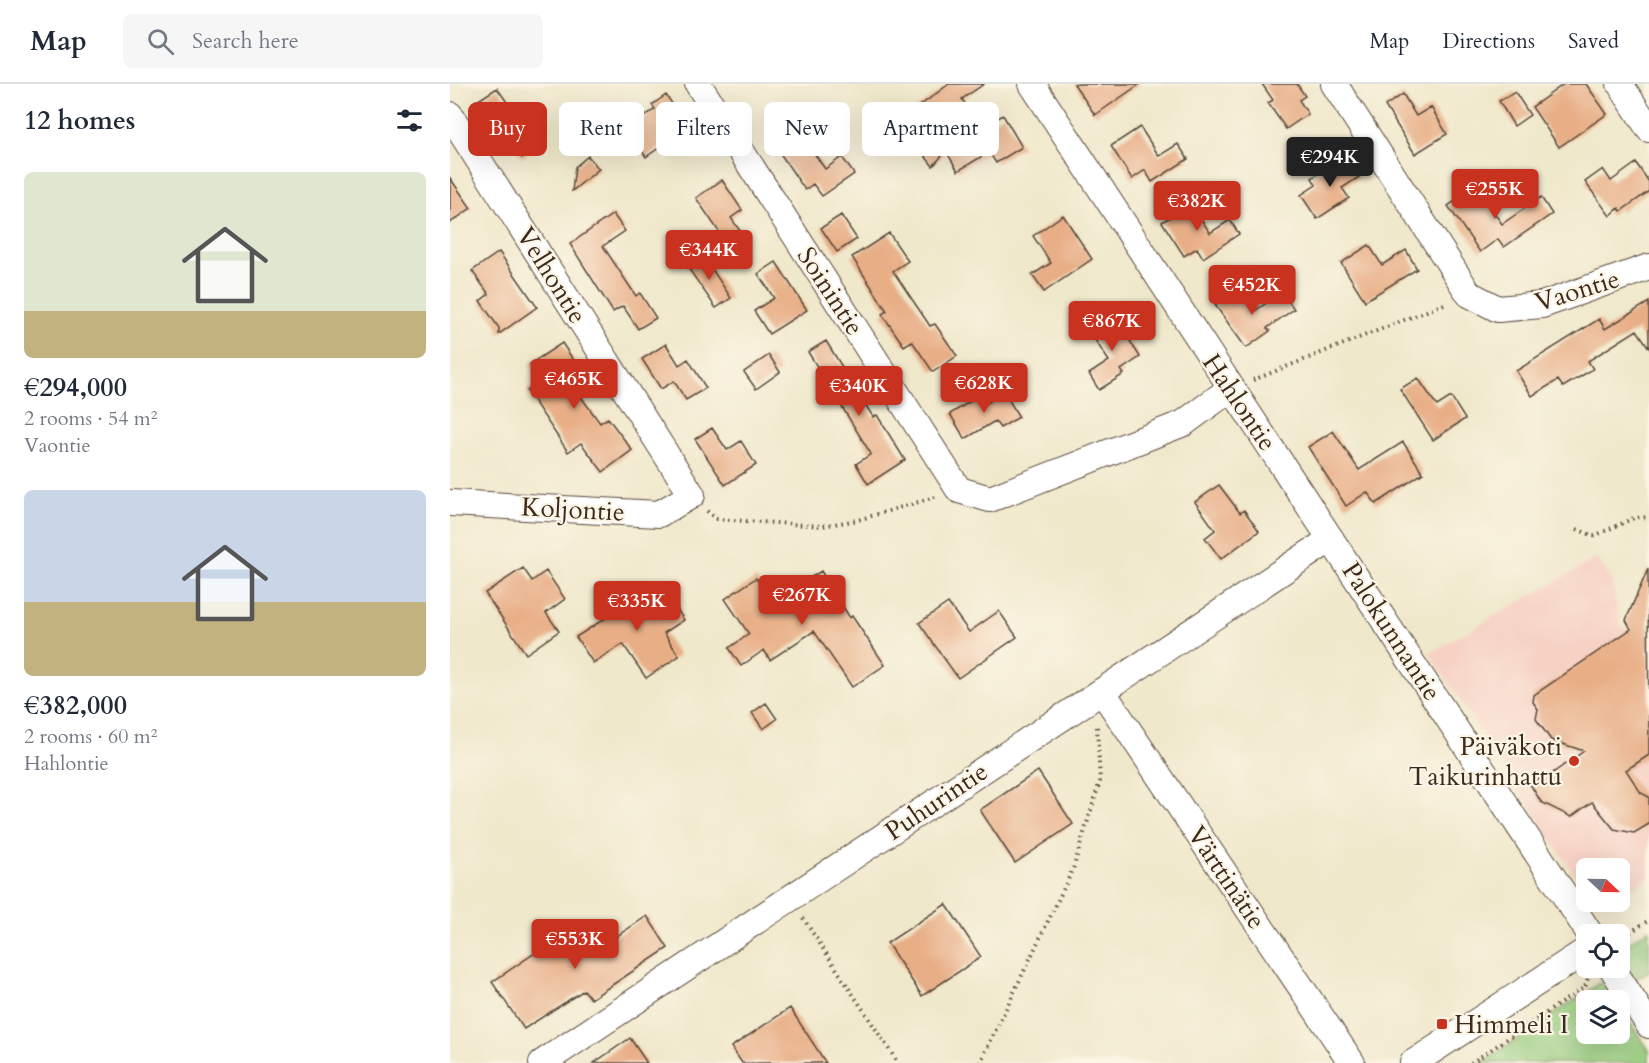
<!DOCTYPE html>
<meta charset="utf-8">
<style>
:root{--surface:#fff;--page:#f6f6f7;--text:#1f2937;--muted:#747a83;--line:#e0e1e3;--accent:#c8321e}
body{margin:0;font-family:Cardo,serif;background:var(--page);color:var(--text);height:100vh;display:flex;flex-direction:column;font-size:22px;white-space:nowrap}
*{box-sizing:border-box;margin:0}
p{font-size:20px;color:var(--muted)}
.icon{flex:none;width:33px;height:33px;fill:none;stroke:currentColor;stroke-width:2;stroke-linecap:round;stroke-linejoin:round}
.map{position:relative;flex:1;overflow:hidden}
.side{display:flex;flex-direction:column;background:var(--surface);width:450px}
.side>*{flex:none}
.top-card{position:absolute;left:18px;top:18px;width:570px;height:54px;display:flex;gap:12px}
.needle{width:39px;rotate:112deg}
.buttons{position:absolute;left:1126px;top:774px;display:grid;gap:12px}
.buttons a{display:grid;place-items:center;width:54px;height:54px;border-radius:9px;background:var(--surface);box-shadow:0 6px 24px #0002;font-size:30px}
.price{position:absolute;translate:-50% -51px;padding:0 14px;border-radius:6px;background:var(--accent);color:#fff;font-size:20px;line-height:39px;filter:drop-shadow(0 2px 3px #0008)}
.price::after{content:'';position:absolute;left:50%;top:36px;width:18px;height:14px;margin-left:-9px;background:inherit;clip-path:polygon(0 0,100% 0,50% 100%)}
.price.on{background:#222;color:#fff}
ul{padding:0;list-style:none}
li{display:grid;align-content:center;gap:12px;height:318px;padding:0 24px}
li span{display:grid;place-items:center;height:186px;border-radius:9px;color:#555}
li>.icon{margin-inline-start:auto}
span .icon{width:108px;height:108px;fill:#fffc;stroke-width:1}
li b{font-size:26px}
h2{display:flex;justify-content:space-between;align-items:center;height:72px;padding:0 24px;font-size:26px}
.chip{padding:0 21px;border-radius:9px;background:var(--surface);box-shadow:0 6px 24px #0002;font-size:21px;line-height:54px}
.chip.on{background:var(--accent);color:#fff}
header{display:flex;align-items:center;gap:36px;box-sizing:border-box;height:84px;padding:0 30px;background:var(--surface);border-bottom:2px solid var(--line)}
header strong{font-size:28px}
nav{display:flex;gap:33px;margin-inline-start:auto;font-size:21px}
.search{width:420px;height:54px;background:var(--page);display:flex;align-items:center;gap:15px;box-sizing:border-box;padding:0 21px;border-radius:9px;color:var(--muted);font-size:22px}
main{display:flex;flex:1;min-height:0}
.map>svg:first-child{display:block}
</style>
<header>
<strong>Map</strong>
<div class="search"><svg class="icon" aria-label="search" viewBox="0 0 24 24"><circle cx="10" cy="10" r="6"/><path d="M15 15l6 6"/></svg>Search here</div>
<nav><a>Map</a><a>Directions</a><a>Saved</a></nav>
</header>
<main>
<section class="side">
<h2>12 homes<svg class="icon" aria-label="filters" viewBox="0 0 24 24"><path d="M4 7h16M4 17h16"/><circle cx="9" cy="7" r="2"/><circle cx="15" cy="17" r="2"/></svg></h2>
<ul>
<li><span style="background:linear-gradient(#dfe7d0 75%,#c2b280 0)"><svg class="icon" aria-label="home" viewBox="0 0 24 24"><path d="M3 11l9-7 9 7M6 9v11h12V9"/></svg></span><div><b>€294,000</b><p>2 rooms · 54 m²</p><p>Vaontie</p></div></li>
<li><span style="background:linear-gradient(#c9d6e8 60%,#c2b280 0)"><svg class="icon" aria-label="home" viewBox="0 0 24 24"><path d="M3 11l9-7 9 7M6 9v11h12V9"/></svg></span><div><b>€382,000</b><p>2 rooms · 60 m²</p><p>Hahlontie</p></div></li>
</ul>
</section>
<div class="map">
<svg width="1199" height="979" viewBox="0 0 1199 979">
<rect width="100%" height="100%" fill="#fcf5e5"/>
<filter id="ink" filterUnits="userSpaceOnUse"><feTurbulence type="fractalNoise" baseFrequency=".0167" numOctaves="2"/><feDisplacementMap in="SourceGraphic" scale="12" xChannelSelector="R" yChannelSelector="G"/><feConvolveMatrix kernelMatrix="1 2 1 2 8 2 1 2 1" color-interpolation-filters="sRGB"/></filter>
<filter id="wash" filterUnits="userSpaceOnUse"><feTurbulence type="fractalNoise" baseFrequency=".008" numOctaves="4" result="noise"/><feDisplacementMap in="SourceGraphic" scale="24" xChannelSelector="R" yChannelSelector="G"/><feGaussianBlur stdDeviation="1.35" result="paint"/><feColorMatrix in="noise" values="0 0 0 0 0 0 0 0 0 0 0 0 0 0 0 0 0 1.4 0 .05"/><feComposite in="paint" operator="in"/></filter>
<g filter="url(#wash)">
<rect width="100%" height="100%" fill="#f0e8cb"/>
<path fill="#f6d2c5" d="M1147,474L1161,495L1171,542L1199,555V793L1170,813V784H1137V810L979,569Z"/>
<path fill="#94cb7d" stroke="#687a4e" stroke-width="1.5" d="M1199,845V887L1183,897L1170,875V865Z
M1151,898L1164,916H1137V950H1170V925L1199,966V979H1032Z"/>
<g id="blocks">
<path fill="#e8af87" d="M499,0H534L512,15L531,45L553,31L572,63L546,79L539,68L508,87L496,67L483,82L471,67L477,63L455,33Z
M624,0H690L645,31Z
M812,0H847L855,12L849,16L858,30L836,45L818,19L823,16Z
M1114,0H1136L1157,30L1109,63L1082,23Z
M47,4L66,31L71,28L92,59L72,74L54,48L51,51L27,17Z
M1065,8L1080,31L1064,42L1049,17Z
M953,10L966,32L981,23L997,50L965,70L935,22Z
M216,11L234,37L222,45L227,51L196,73L177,45L205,25L202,21Z
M346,43L375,85L392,73L404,90L372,112L363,100L355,106L323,59Z
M690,43L709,72L728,60L738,75L702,98L695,86L682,95L661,62Z
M138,72L149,85L122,107L125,83Z
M895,72L909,93L892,104L899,114L867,135L851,111L866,101L862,94Z
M1186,79L1199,98V107L1171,127L1169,124L1160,132L1135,98L1153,85L1161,97Z
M0,94L21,124L0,139Z
M272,96L292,126L281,134L293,151L278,161L246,114Z
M1026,103L1052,140L1091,113L1102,130L1054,163L1048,155L1030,168L998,122Z
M741,119L760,149L780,136L789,150L753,174L747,164L734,172L712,138Z
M163,130L175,147L153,162L186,212L190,209L206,234L188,245L173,222L163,228L120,160Z
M391,131L407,155L387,168L371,144Z
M613,131L642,175L594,208L582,191L601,179L583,152Z
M439,149L458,177L443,187L480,242L485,240L507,272L483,288L462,257L454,262L432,230L437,227L402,173Z
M919,161L932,181L956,166L967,185L915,217L891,179Z
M49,168L87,223L49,250V244L30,217L39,210L22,187Z
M252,170L281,214L266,224L236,181Z
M326,178L357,226L319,250L304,227L324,214L308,190Z
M789,205L805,227L832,208L844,225L817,244L820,247L796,264L765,221Z
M1199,218V264L1187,246L1138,277L1143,285L1113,303L1108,296L1082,312L1066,287L1149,235L1155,245Z
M664,231L690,273L671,286L674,290L649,306L639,290L659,277L639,247Z
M376,257L423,333L427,331L455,376L418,400L406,380L421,370L358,268Z
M112,259L138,298L126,306L150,339L158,334L182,366L153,388L131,359L118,368L77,307L92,298L80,280Z
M216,260L229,281L238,275L256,304L236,316L224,297L211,305L192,275Z
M319,271L330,288L306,305L294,288Z
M968,294L987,322L1001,313L1015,335L983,356L950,305Z
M554,308L569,333L550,344L545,337L515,355L500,330L532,310L537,319Z
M262,344L277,366L291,357L306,381L275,401L245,355Z
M883,347L909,386L953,358L973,389L926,420L917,408L896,422L858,363Z
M769,401L790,429L794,426L809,447L771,475L755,454L765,446L745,418Z
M73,484L82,497L96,487L115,515L96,529L109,547L76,570L35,509Z
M1198,485L1199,671L1176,686L1191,709L1199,713V740L1184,749L1164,745L1142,718L1121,733L1091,718L1080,700L1094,692L1097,693L1134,667L1101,656L1086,635L1088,625L1083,618L1084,611L1181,545L1176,536Z
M371,487L400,534L402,532L435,581L402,603L364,547L320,576L314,566L291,582L279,564L299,550L275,515L306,494L322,518Z
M210,499L234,536L214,549L229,572L196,594L173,560L143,579L126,553Z
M498,519L519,548L549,527L567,553L508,594L469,539Z
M316,619L327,635L313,645L302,629Z
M588,687L623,740L565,779L530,726Z
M496,820L531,873L472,912L437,859Z
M197,832L218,864L141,915L134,906L74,945L42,898L125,842L143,868Z
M340,924L376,979H292L281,963Z
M180,954L197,979H144Z"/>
</g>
</g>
<g filter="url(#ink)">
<use href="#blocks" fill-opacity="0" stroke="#564638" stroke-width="1.5"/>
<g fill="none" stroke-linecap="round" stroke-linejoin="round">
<g stroke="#564638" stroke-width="28">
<path id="minor" d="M248,0L509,406L540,415L734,339L780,305
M582,0L1140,850
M884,0L1019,210L1048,225L1092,221L1199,183
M1170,0L1199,45
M0,31L242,411L209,430L0,419
M652,607L902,979
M1162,884L1199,941
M92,979L881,455
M963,979L1137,866"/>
</g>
<path stroke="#564638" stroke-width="4" stroke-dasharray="1.5 4.5" stroke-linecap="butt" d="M803,296L997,219
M257,427L266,435L372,442L408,436L485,413
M1127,445L1144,452L1184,434L1199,433
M353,834L448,979
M1170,855L1199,836
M530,979L623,785L650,697L647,642
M1021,979L1135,903L1138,894"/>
<use href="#minor" stroke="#fff" stroke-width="26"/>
</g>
</g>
<g fill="#c8321e" stroke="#fcf5e5" stroke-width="2">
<circle cx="1124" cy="677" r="6"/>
<rect x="986" y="934" width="12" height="12" rx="3"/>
</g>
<g text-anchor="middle" stroke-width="4.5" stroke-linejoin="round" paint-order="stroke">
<g font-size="26" fill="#3b2a1e" stroke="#fcf5e5">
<text transform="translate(102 191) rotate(58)" y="9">Velhontie</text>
<text transform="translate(1127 206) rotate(-17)" y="9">Vaontie</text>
<text transform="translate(381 207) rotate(57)" y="9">Soinintie</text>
<text transform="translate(790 318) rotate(56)" y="9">Hahlontie</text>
<text transform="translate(123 425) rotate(3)" y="9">Koljontie</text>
<text transform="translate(942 547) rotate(57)" y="9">Palokunnantie</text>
<text transform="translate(486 717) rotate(-34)" y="9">Puhurintie</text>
<text transform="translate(777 793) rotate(56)" y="9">Värttinätie</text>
</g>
<g font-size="26" fill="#3b2a1e" stroke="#fcf5e5" text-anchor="end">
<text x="1112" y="671">Päiväkoti<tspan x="1112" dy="30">Taikurinhattu</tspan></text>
<text x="1004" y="949" text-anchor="start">Himmeli I</text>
</g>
</g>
</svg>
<div class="buttons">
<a><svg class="needle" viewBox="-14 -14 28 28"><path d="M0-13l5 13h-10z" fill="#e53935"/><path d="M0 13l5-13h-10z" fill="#747a83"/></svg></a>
<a><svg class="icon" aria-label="locate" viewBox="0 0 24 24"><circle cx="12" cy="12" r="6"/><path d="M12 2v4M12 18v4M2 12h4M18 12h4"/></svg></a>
<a><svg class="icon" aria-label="layers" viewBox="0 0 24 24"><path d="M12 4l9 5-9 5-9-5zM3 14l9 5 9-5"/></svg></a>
</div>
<b class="price on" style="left:880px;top:104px">€294K</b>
<b class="price" style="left:1045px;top:136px">€255K</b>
<b class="price" style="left:747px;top:148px">€382K</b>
<b class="price" style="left:259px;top:197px">€344K</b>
<b class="price" style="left:802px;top:232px">€452K</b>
<b class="price" style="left:662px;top:268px">€867K</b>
<b class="price" style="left:124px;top:326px">€465K</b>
<b class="price" style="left:534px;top:330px">€628K</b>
<b class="price" style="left:409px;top:333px">€340K</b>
<b class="price" style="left:352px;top:542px">€267K</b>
<b class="price" style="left:187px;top:548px">€335K</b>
<b class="price" style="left:125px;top:886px">€553K</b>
<div class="top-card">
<a class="chip on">Buy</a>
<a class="chip">Rent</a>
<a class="chip">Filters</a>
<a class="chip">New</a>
<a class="chip">Apartment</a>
</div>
</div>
</main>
